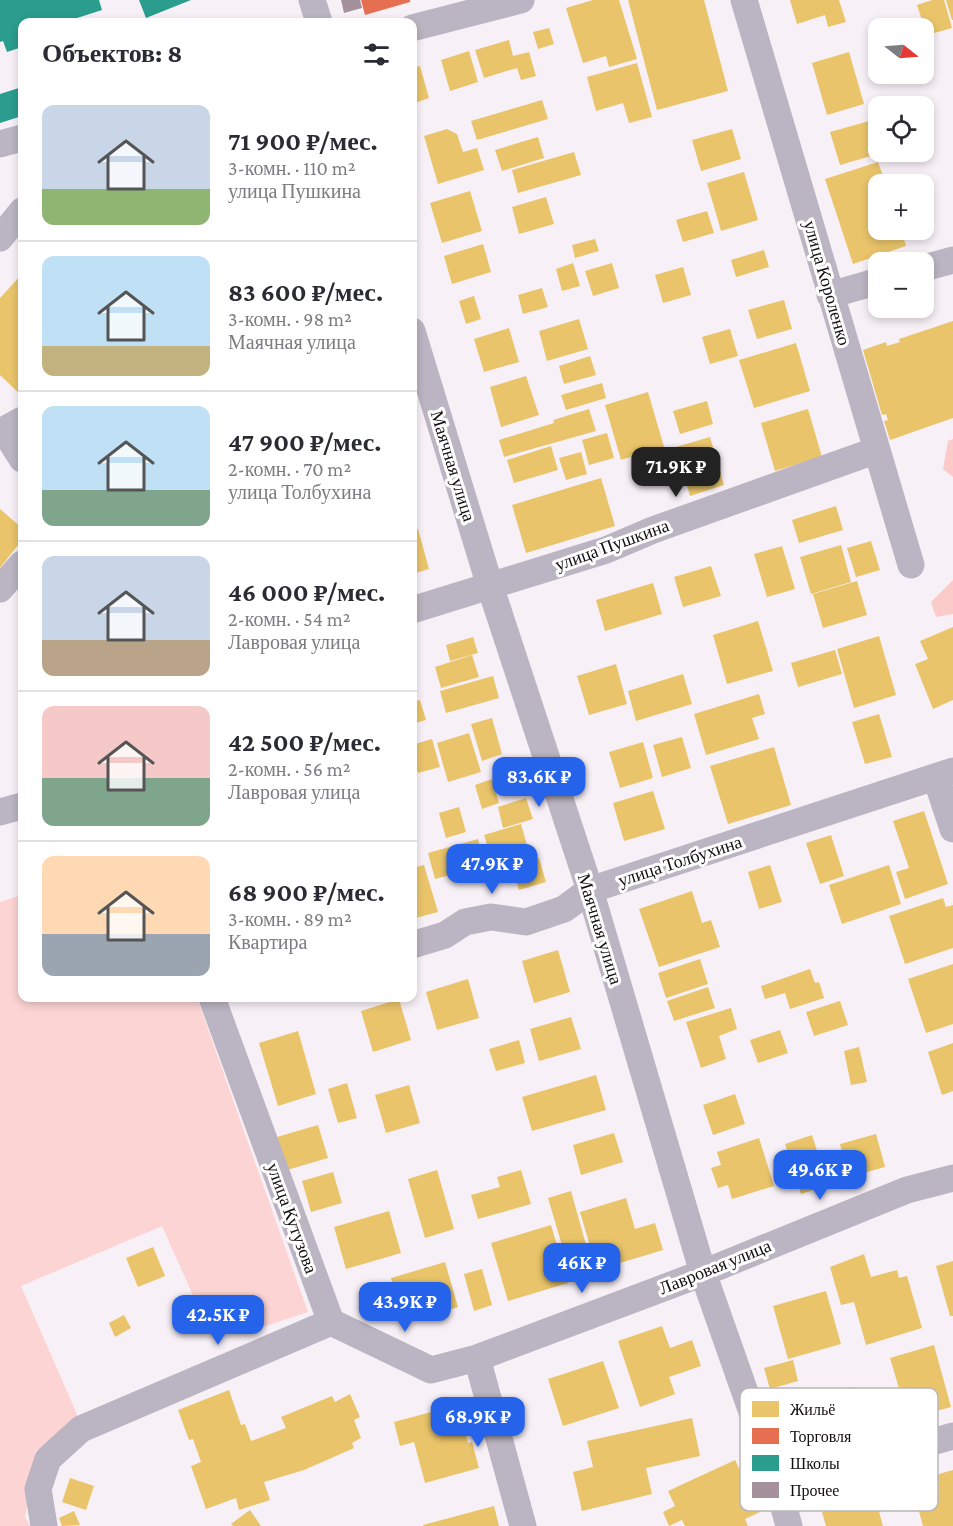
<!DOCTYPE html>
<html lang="ru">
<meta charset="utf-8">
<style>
:root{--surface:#fff;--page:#f7f7f7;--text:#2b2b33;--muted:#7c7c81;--line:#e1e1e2;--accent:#2563eb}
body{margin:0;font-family:"Crimson Pro",serif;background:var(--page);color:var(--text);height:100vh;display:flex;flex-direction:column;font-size:22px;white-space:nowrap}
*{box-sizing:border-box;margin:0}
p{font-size:20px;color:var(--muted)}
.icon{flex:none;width:33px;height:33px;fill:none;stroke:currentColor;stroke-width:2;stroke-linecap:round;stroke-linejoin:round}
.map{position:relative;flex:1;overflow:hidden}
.drawer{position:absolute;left:18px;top:18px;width:399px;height:984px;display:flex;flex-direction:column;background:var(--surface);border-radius:12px;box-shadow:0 3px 9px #0003}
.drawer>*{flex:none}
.needle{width:39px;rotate:107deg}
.tools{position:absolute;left:868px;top:18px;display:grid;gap:12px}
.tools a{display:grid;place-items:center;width:66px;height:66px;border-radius:12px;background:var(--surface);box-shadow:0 3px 9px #0003;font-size:30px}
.price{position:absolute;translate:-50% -51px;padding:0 14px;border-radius:12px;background:var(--accent);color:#fff;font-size:20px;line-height:39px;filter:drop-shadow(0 2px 3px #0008)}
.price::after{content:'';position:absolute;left:50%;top:36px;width:18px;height:14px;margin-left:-9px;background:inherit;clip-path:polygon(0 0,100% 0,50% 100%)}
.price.selected{background:#222;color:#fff}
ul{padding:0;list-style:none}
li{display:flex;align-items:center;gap:18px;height:150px;padding:0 24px}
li+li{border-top:2px solid var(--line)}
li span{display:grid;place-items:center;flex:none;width:168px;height:120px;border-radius:12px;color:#555}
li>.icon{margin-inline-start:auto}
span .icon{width:72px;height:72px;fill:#fffc;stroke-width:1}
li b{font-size:26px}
h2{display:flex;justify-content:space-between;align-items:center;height:72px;padding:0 24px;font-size:26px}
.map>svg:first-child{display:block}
</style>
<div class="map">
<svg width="953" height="1526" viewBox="0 0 953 1526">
<rect width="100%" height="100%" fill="#f8f0f7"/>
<path fill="#fbd4d3" d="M22,895V998H197L308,1312L245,1333L199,1309L162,1226L21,1286L79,1419L36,1451L25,1517L30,1526H0V902Z"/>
<path fill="#fbcbc9" d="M953,439V477L943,469L948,441Z
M953,580V614L936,617L931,602Z"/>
<path fill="#e9c46a" d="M593,0H619L637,59L609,67L606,56L583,63L566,8Z
M628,0H704L728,91L657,110Z
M790,0H839L846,22L828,27L825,15L797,24Z
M932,0H944L952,28L927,35L917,5Z
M946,0H953V20H952Z
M549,28L554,44L538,49L533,32Z
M509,40L513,56L529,52L536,76L521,80L517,68L484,78L475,50Z
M469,51L478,82L450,91L441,60Z
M849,52L864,104L827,115L812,63Z
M637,63L652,117L629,123L623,103L596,111L587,77Z
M420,66L429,98L412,104V68Z
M542,100L548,119L477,140L471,121Z
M869,121L878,154L840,165L830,132Z
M447,129L457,134L463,152L477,148L484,170L438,184L424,136Z
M732,129L741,159L701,171L692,140Z
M538,137L544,158L502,171L495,150Z
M574,152L581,175L518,193L512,170Z
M878,162L886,184H879V230H901L906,246L853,264L825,179Z
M744,172L758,220L721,231L707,183Z
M470,191L482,231L442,243L430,203Z
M546,197L554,224L519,234L512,207Z
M707,211L714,233L683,242L676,220Z
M595,239L599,251L575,258L572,245Z
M483,244L491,272L452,284L444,256Z
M764,250L769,267L736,277L731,260Z
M573,263L580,286L562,291L556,269Z
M612,263L619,288L593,296L585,271Z
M683,267L691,295L663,303L655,275Z
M22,274V396L0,375V298Z
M542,288L548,307L523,314L518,295Z
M474,296L481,319L466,324L459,301Z
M784,300L792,329L757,339L748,310Z
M579,319L588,349L547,361L539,331Z
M953,321V418L890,440L884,421L888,420L886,414L882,415L863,350L886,342L887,346L900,342L899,339Z
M509,328L519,362L484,372L474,339Z
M730,329L738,356L710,364L702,337Z
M796,343L810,391L754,408L739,360Z
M590,356L596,375L564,384L559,366Z
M526,376L539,415L501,427L490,387Z
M602,383L606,398L566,410L561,395Z
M648,392L664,447L621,460L605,405Z
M707,401L713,424L680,434L673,411Z
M589,409L596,431L504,457L499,440L554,423L553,420Z
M808,409L822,457L775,471L761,423Z
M607,433L614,458L589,465L582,440Z
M710,437L724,485L690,496L676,447Z
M551,446L558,470L514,483L507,460Z
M581,452L587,474L566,480L559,458Z
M601,478L615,526L526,553L512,505Z
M836,506L843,530L799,543L792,520Z
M0,509L22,528V540L0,568Z
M418,529L429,569L412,574V531Z
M871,541L880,570L856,577L847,548Z
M841,545L851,582L811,594L800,557Z
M782,546L795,589L767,597L754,554Z
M711,566L721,596L683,607L674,577Z
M857,581L867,615L823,628L813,594Z
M653,583L662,614L605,631L596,600Z
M758,621L773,671L727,684L713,635Z
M953,627V700L933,709L915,664L928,659L920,641Z
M879,636L896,695L854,708L837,649Z
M473,637L478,653L450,661L446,645Z
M835,650L842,674L798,687L791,663Z
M472,655L479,677L441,688L435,667Z
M616,664L627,704L589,715L577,676Z
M683,674L692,704L636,721L628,691Z
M493,676L499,698L446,713L440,691Z
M759,694L765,714L752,718L759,739L706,755L694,714Z
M420,700L426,720L412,724V702Z
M879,714L892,757L865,764L852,722Z
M492,718L502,754L482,761L471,724Z
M469,733L481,772L448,782L437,743Z
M682,737L691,768L662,777L653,745Z
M432,739L440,767L418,773L412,753V745Z
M643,742L653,778L620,788L609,752Z
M774,747L791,805L728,824L710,766Z
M492,779L499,803L482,809L475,785Z
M653,791L665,829L624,841L613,803Z
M526,798L533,819L503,828L498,807Z
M459,807L466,832L446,838L439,813Z
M924,811L948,884L905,899L896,872L909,868L893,821Z
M521,824L531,859L495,870L484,835Z
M831,835L844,876L820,884L806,843Z
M478,839L485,865L435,879L428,853Z
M539,858L546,882L519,890L512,866Z
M424,865L438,912L412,919V868Z
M770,865L782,902L759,909L748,872Z
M889,865L901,904L842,924L829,885Z
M692,891L702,923L711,920L720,947L659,967L639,909Z
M943,898L946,907L953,905V948L905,964L889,916Z
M558,950L570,992L534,1003L522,961Z
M700,959L708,984L666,998L658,973Z
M953,964V1024L926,1033L908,979Z
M810,969L815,983L819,982L824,998L790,1009L785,993L765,999L761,986Z
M468,979L479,1018L437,1030L426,992Z
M708,987L715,1008L674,1021L667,1001Z
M399,999L411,1040L373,1052L361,1011Z
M840,1001L848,1025L814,1036L806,1012Z
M731,1008L737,1029L719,1036L726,1059L701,1068L686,1022Z
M571,1017L581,1049L539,1061L530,1029Z
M780,1030L788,1053L758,1063L750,1040Z
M298,1031L316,1094L278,1106L259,1043Z
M519,1040L525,1063L496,1071L489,1049Z
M953,1043V1091L942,1095L928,1052Z
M859,1047L867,1082L851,1085L844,1051Z
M596,1075L606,1110L532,1131L522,1097Z
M347,1083L357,1118L338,1123L328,1089Z
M409,1085L420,1123L386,1133L375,1095Z
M735,1094L745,1124L713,1135L703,1105Z
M318,1125L328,1158L287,1170L277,1137Z
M614,1133L623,1162L581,1175L573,1145Z
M876,1134L885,1167L849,1177L840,1144Z
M812,1135L828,1185L801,1194L785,1144Z
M759,1138L774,1186L732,1199L728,1185L718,1188L711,1168L721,1165L717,1152Z
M437,1170L454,1229L425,1238L408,1179Z
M521,1170L531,1204L478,1219L471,1195L500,1187L497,1177Z
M333,1172L342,1203L311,1212L302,1181Z
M571,1191L593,1270L571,1276L548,1198Z
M626,1198L635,1229L655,1223L663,1250L597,1270L580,1212Z
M389,1211L401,1253L346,1269L334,1227Z
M551,1225L568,1283L508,1301L491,1243Z
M153,1247L165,1276L138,1287L126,1258Z
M864,1254L871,1277L897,1270L899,1278L907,1276L922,1328L866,1345L854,1302L841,1305L830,1267Z
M953,1261V1316H950L936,1266Z
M445,1262L458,1307L423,1318L419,1304L400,1310L391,1278Z
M482,1269L492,1305L474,1311L464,1274Z
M826,1291L841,1344L788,1359L773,1306Z
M124,1315L131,1328L115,1337L109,1323Z
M662,1326L670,1348L692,1340L701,1366L669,1377L675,1394L640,1407L618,1341Z
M934,1345L951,1407L908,1419L890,1358Z
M793,1360L798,1381L770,1389L764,1368Z
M603,1361L619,1408L563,1426L548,1379Z
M852,1387L866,1434L806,1452L793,1404Z
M229,1390L241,1425L245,1424L251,1441L286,1428L281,1417L332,1396L335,1402L350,1394L360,1417L354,1420L361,1438L352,1443L354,1448L304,1470L264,1482L270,1500L239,1510L236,1498L206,1509L191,1466L201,1462L193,1439L189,1440L178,1410Z
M461,1404L469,1431L465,1432L468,1443L472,1442L479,1468L425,1483L414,1442L400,1446L394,1422Z
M692,1418L700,1456L646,1468L652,1494L582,1511L573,1472L593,1467L587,1441Z
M735,1460L760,1512L745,1519L748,1526H685L682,1520L669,1526L663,1512L675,1506L668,1491Z
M953,1470V1526H923L911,1482Z
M70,1478L94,1486L86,1510L62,1502Z
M875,1497L883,1526H826L822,1512Z
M494,1506L499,1526H423V1525Z
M250,1510L261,1526H233L231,1524Z
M74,1511L80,1525L62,1526L59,1518Z"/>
<path fill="#e76f51" d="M361,0H410V2L365,15Z"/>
<path fill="#2a9d8f" d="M0,0H99L102,10L77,18L78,22H22V47L7,52L3,41L0,42Z
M139,0H191L146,18Z
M22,87V116L0,123V94Z"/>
<path fill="#a5919b" d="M341,0H360L362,8L344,13Z"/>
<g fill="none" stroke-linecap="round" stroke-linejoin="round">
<path stroke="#bbb4c2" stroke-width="27" d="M312,0L319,22
M744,0L911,565
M412,28L521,0
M0,144L22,138
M0,238L22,211
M924,268L953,260
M830,295L879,281
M412,331L490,586L590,890L703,1273L778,1486L789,1526
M22,420L4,430L22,459
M0,589L22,564
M412,610L606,550L653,530L877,450
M936,778L953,829
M0,812L22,806
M412,945L445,935L465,922L491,917L526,922L564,909L590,890L953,771
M212,998L331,1322L431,1370L477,1358L703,1273L907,1190L953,1178
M477,1358L523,1526
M778,1486L953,1436
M44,1526L38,1489L48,1459L81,1429L331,1322"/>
</g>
<g text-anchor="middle" stroke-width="6" stroke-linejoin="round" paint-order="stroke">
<g font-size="18" fill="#130e12" stroke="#fff">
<text transform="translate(827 283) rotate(74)" y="6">улица Короленко</text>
<text transform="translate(453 466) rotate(73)" y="6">Маячная улица</text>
<text transform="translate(612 545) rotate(-20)" y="6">улица Пушкина</text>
<text transform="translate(680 861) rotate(-18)" y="6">улица Толбухина</text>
<text transform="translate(600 929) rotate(73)" y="6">Маячная улица</text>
<text transform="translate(292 1218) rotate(70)" y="6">улица Кутузова</text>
<text transform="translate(715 1267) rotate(-22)" y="6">Лавровая улица</text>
</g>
</g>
<rect x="740" y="1388" width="198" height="123" rx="9" fill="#fff" stroke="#b8b7b8" stroke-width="1.5"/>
<rect x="752" y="1401" width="27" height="16" fill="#e9c46a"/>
<rect x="752" y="1428" width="27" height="16" fill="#e76f51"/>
<rect x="752" y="1455" width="27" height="16" fill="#2a9d8f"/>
<rect x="752" y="1482" width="27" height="16" fill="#a5919b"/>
<g font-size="16" fill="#130e12">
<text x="790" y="1415">Жильё</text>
<text x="790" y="1442">Торговля</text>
<text x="790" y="1469">Школы</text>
<text x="790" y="1496">Прочее</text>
</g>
</svg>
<div class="tools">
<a><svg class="needle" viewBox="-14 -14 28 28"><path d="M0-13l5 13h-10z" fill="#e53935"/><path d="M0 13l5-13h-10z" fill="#7c7c81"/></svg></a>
<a><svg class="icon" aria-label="locate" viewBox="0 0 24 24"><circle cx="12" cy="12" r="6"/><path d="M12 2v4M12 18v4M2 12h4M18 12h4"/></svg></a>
<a>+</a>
<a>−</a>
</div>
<b class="price selected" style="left:676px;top:498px">71.9K ₽</b>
<b class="price" style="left:539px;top:808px">83.6K ₽</b>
<b class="price" style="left:492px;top:895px">47.9K ₽</b>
<b class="price" style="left:820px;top:1201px">49.6K ₽</b>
<b class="price" style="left:582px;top:1294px">46K ₽</b>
<b class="price" style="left:405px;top:1333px">43.9K ₽</b>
<b class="price" style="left:218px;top:1346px">42.5K ₽</b>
<b class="price" style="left:478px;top:1448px">68.9K ₽</b>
<section class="drawer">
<h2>Объектов: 8<svg class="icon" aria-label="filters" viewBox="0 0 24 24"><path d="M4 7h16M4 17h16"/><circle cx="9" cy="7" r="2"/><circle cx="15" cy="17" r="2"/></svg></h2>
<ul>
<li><span style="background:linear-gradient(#c9d6e8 70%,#8fb573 0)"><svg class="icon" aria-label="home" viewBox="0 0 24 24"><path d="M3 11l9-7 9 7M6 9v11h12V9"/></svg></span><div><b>71 900 ₽/мес.</b><p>3-комн. · 110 m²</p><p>улица Пушкина</p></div></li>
<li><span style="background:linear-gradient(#bfe0f5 75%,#c2b280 0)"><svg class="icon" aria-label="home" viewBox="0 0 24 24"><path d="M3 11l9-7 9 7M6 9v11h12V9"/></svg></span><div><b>83 600 ₽/мес.</b><p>3-комн. · 98 m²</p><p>Маячная улица</p></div></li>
<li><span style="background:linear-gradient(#bfe0f5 70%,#7fa58c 0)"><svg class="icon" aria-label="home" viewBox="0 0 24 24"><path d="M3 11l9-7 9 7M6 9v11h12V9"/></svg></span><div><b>47 900 ₽/мес.</b><p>2-комн. · 70 m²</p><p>улица Толбухина</p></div></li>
<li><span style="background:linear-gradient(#c9d6e8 70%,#b9a48a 0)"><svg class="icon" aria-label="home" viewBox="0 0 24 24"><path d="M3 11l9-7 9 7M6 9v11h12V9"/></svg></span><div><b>46 000 ₽/мес.</b><p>2-комн. · 54 m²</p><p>Лавровая улица</p></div></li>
<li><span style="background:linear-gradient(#f6c9c9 60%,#7fa58c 0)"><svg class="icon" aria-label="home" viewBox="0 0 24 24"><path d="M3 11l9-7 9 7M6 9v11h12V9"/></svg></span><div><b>42 500 ₽/мес.</b><p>2-комн. · 56 m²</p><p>Лавровая улица</p></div></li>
<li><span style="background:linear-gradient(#ffd9b3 65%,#9aa5b1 0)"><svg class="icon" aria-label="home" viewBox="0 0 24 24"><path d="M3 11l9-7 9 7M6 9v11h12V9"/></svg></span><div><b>68 900 ₽/мес.</b><p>3-комн. · 89 m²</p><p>Квартира</p></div></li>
</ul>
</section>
</div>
